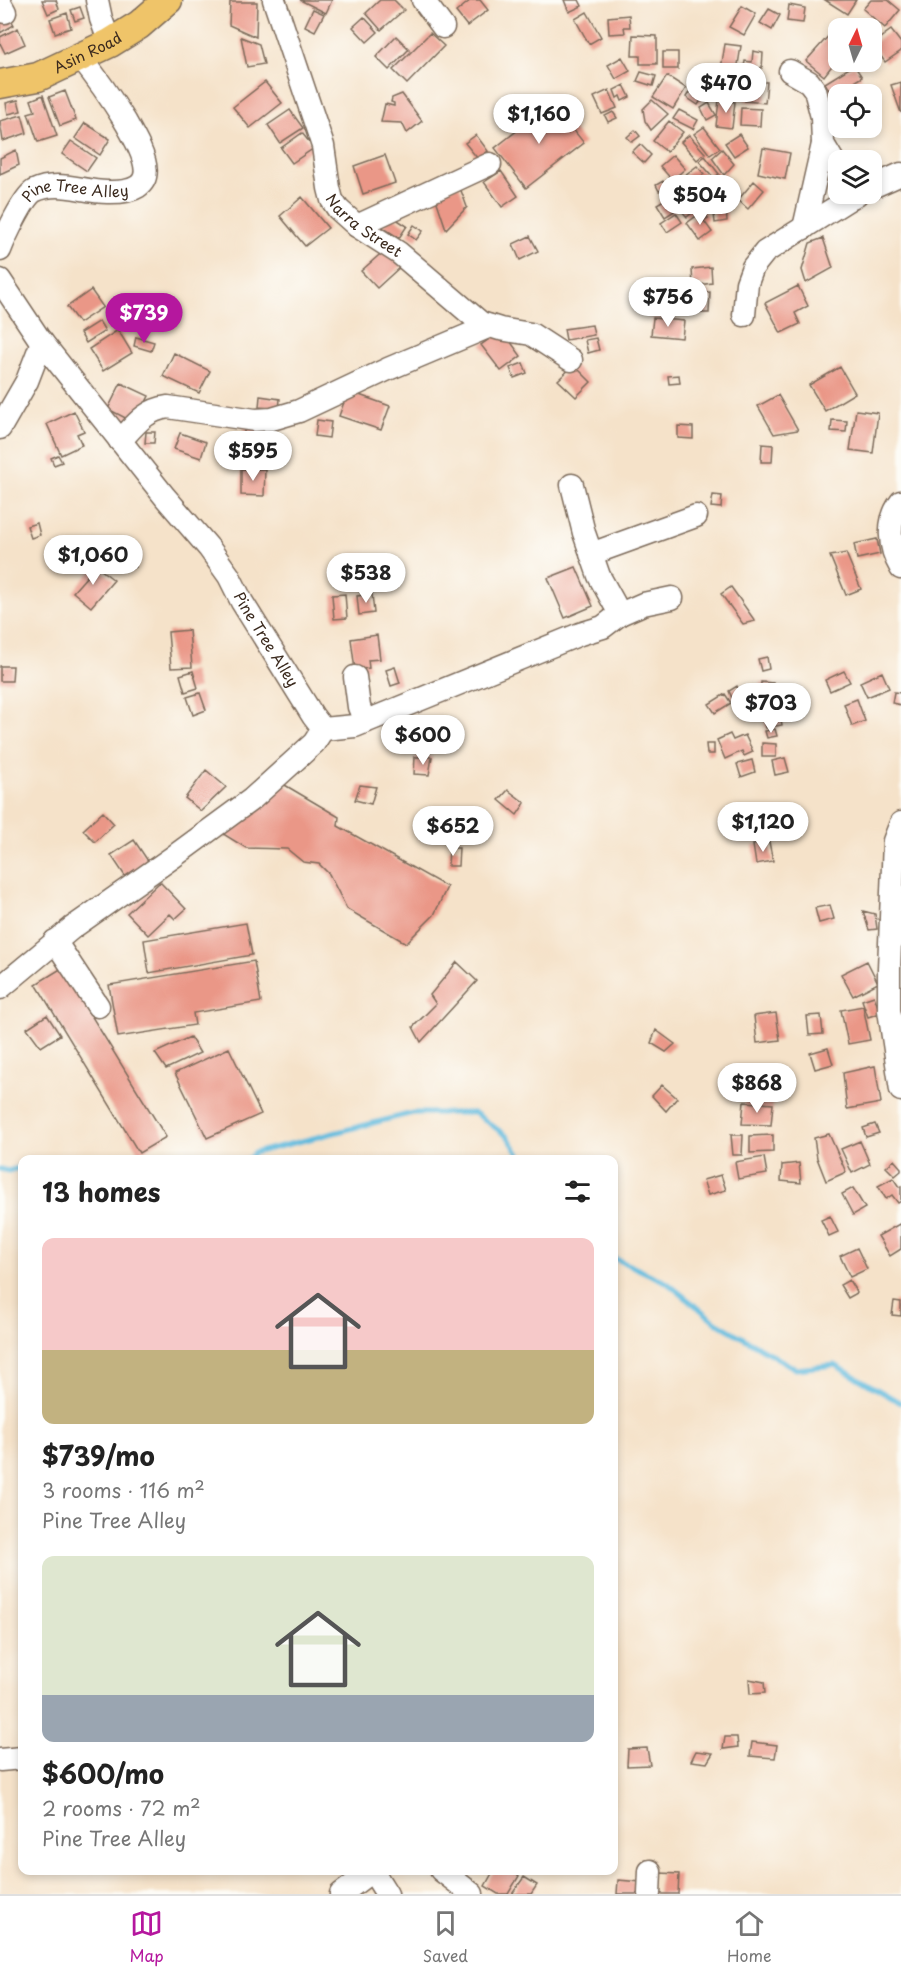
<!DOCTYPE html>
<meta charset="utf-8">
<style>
:root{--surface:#fff;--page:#f6f6f6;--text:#222;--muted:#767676;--line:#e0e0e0;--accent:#b5179e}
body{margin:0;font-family:"Playpen Sans",sans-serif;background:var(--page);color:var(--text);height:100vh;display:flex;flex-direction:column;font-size:22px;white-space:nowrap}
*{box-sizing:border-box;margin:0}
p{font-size:20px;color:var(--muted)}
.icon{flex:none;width:33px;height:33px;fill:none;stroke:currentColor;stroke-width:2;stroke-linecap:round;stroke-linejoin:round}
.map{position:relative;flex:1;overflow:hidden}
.sheet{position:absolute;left:18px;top:1155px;width:600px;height:720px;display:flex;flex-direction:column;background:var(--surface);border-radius:12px;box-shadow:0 3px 9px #0003}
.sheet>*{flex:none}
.needle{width:39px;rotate:5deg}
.fabs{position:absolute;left:828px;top:18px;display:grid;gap:12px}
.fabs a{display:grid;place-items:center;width:54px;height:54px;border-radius:12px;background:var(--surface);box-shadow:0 3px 9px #0003;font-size:30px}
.price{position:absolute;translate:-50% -51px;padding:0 14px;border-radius:21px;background:#fff;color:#222;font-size:20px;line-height:39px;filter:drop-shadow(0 2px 3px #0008)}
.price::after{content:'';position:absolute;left:50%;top:36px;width:18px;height:14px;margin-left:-9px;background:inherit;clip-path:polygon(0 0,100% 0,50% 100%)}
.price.on{background:var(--accent);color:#fff}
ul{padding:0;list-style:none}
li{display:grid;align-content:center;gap:12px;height:318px;padding:0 24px}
li span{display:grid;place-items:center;height:186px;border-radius:12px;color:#555}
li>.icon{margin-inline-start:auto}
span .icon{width:108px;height:108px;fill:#fffc;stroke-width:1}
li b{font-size:26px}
h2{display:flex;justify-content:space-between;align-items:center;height:72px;padding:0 24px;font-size:26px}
.dock{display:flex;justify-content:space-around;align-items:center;height:84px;border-top:2px solid var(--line);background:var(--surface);font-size:16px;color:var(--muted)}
.dock a{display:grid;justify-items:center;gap:3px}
.dock .on{color:var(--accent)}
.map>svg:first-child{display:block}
</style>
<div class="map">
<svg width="901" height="1894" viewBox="0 0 901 1894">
<rect width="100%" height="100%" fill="#fdfcf7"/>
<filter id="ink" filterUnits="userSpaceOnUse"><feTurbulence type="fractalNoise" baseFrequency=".0167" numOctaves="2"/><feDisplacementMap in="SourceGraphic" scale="12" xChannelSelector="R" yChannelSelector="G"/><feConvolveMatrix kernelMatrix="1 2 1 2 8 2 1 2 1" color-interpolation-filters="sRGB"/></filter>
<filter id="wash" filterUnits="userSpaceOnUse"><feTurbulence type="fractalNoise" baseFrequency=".008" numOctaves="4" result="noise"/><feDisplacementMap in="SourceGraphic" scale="24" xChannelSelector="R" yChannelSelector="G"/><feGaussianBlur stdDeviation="1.35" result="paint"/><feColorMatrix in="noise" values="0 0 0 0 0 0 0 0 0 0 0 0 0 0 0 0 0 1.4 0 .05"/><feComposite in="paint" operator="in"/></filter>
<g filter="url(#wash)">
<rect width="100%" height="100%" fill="#f5e2c9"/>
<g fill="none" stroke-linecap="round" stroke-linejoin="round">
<path stroke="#5fbadd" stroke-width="5" d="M247,1160L254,1153L413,1113H475L508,1137L523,1160
M0,1169L8,1171L22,1167
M614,1258L666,1282L716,1322L796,1369L835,1365L901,1403"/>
</g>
<g id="blocks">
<path fill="#ea9787" d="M42,0H56L59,9L48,14Z
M300,0H332L326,13Z
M380,0H394L404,10L381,30L366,13Z
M471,0H480L488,10L467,26L456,12Z
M564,0H579L582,6L569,12Z
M825,0H856L847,14Z
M871,0H888L900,10L885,28L863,9Z
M230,2H257L256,37L229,25Z
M789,5L805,8L803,23L787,21Z
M742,6L756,14L744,35L729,27Z
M80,7L84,18L75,21L71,10Z
M313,9L324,14L315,31L305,26Z
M769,9L780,15L772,30L760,23Z
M7,12L14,25L0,33V16Z
M587,12L601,37L589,44L575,19Z
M67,13L71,28L55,33L50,19Z
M629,15L630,27H624L625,33L609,34L608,17Z
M364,17L378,32L367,42L353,27Z
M18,28L25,44L5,53L0,43V37Z
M891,30L901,43V51L885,62L872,44Z
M832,32L838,37V58L824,76L806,61Z
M430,33L444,46L407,84L393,70Z
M633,35L657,36V64H640V56H632Z
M396,36L409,49L389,70L376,57Z
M241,37L259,44L264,64L247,67Z
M725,44L741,46L737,71L721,69Z
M753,51L763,53L762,68L744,67L745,61L752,62Z
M663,52H678V69H663Z
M622,57L630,71L616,79L608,65Z
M854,65L862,77L832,95L825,83Z
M641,72L656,76L653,86L637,81Z
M667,76L686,88L673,109L653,97Z
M746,81L767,82L765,103L745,101Z
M265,82L282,103L250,128L233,107Z
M901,82V113L891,85Z
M624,85L630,97L622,101L620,96L617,98L614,90Z
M692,88L704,96L698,105L686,97Z
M609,90L617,108L602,114L594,97Z
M65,91L76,120L60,126L49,97Z
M402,94L422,121L407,133L402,123L381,122L385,104L394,106V103L391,102L392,98Z
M43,95L57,136L38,142L28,113L35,111L31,100Z
M18,100L21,111L8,114L6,103Z
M652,100L668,114L651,130L645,121L643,109Z
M719,100L735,102L732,128L716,126Z
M552,103L584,143L526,188L495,148Z
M709,103L716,115L707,120L701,108Z
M741,108L761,109L760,126L740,125Z
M290,110L303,128L280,143L268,125Z
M679,110L698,120L693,129L673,119Z
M613,112L617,118L608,122L605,116Z
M22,115L27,133L3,141L0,121Z
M669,121L683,132L667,152L653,141Z
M85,123L110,139L100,155L75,138Z
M704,127L720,148L710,155L694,134Z
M635,130L640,136L632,142L627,137Z
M302,133L314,148L292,163L281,148Z
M739,134L748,147L734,156L725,143Z
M476,135L488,151L478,159L465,143Z
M689,135L705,153L697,160L681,142Z
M71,141L96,158L87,171L62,154Z
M640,144L651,155L644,163L632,152Z
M763,148L790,153L785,179L758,173Z
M722,149L734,164L724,175L712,158Z
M16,150L19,165L0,174V158Z
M385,155L395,183L363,194L354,166Z
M673,155L685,169L672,180L660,166Z
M705,156L719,174L714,178L699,161Z
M697,166L704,174L692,184L685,175Z
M501,171L518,196L502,207L484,182Z
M720,176L730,187L717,198L707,187Z
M663,181L666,188L659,191L656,185Z
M754,181L764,190L748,209L738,200Z
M459,185L467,207L446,229L434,193Z
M697,185L708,200L697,208L686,194Z
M680,194L686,203L679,207L673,198Z
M302,197L328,228L305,246L280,216Z
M669,197L676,210L665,217L657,204Z
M725,202L727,221L715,223L713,204Z
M688,205L693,212L687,217L681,210Z
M703,211L708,218L704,221L712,232L700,241L687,223Z
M676,213L682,222L667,232L661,223Z
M390,215L407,226L399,238L382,227Z
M414,225L423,231L416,240L408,234Z
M530,236L538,251L520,260L513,244Z
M823,238L833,268L806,283L802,270L810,243Z
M386,249L401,266L377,288L361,271Z
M711,267L712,283L693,286L692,269Z
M798,286L808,306L795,313L800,324L781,333L765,303Z
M91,290L103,307L79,323L67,307Z
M710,292L709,313H696L697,293Z
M653,318L684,321L682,338L651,335Z
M99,321L105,331L86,343L80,333Z
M592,325L594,335L566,340L564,329Z
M118,330L132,353L103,371L89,349Z
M502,330L521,356L501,371L481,345Z
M136,337L154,342L151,351L134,346Z
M596,338L599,350L588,353L585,340Z
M174,353L210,371L199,393L163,376Z
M523,363L527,373L514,378L510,368Z
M574,365L591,382L576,397L558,380Z
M840,367L855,393L825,411L809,385Z
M679,375L680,383L669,384L668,376Z
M121,383L149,396L135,423L108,409Z
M348,391L390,406L381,430L339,416Z
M778,395L798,430L774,434L758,406Z
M260,396L280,399L279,409L259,407Z
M856,410L878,413L873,453L850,450Z
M74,411L84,431L77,434L82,445L61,455L47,424Z
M317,420L331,422L329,438L315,436Z
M832,420L847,421L846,432L831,431Z
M244,424H268L267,440L244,439Z
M678,426L693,427V439L678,438Z
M146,432H155L154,443H145Z
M180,433L206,442L201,458L174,449Z
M283,437L285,448L272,451L270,439Z
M762,444L773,445L772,462H761Z
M232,449L244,451L242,462L231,461Z
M58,455L62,462L54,465L51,458Z
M241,469H265L264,496L241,495Z
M713,495L722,496L721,508L711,507Z
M37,523L40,535L31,538L27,526Z
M877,539L880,554L857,559L854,544Z
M130,551L136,567L126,570L121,555Z
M846,553L861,589L846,595L830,556Z
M96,566L114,580L91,607L73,592Z
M576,567L593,606L565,618L548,578Z
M731,587L755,621L743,624L721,594Z
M345,594L347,618L334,619L332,595Z
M372,594L374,613L359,615L357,596Z
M189,630L192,667L171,668L168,632Z
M377,635L380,659L368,660L369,668L355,670L351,639Z
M767,657L769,669L761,671L758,659Z
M0,666H13L12,681H0Z
M395,667L400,683L391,686L386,670Z
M193,671L198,688L185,692L180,675Z
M844,671L850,682L830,691L825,680Z
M882,672L889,688L867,697L860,682Z
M761,682L773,683L771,700L760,699Z
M737,686L741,693L732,698L729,691Z
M894,692L901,693V705L892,703Z
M200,693L206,710L193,715L187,697Z
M725,694L731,703L715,713L709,704Z
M857,699L865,721L852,726L844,704Z
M779,709L782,725L766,728L763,713Z
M775,729L777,736L767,738L765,731Z
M730,734L733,740L745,735L753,752L744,756L742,751L725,759L717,740Z
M762,743L776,744V757H762Z
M706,744H714V754H707Z
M415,757H432L429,775L414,774Z
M785,758L789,772L775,775L772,761Z
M752,760L755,772L741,777L737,764Z
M206,770L226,787L201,811L185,798Z
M278,781L339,817L338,826L447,887L434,915L406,943L347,909L329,874L319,864L303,862L287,849L246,848L220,832Z
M360,785L376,787L371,804L355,800Z
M508,790L525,803L517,815L499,800Z
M103,812L114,824L95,842L83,830Z
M446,814H456L455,833H442Z
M431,817L438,820L437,833L428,831Z
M134,840L150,864L127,879L111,855Z
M769,842L773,861L756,864L753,845Z
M449,848H459L458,866H448Z
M160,882L186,909L175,919L170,914L148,935L127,913Z
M830,905L834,919L819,923L815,908Z
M863,911L875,914L877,929L869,930Z
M246,923L252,955L149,973L144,940Z
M254,961L261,1002L193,1013L195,1025L118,1037L109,985Z
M867,961L878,983L853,996L841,974Z
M457,962L477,981L421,1042L413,1027L436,1004L430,995Z
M62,968L166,1137L139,1153L36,984Z
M874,996L880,1013L868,1017L862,1000Z
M863,1006L870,1040L848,1044L841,1010Z
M776,1013L780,1040L757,1043L754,1016Z
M47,1015L60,1035L41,1047L27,1028Z
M821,1015L823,1034L809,1035L807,1016Z
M656,1030L675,1044L666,1052L651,1043Z
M190,1037L200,1053L166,1069L155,1053Z
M229,1048L261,1114L207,1138L175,1073Z
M828,1048L833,1064L815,1069L810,1053Z
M875,1066L881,1103L847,1109L843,1073Z
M662,1085L677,1098L666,1111L652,1096Z
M744,1102L773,1104L771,1125L742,1124Z
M875,1124L879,1133L866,1137L863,1128Z
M829,1134L846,1172L826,1181L817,1158L814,1138Z
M731,1135H743L742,1155H733Z
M773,1135V1152L750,1153V1136Z
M860,1141L870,1164L852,1173L841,1149Z
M764,1157L767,1174L738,1179L735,1162Z
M894,1160L901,1168V1171L895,1176L886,1167Z
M799,1163L801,1183L781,1181L782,1165Z
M721,1175L726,1190L708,1195L703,1180Z
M893,1178L899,1187L901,1186V1201L898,1203L892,1195L886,1199L878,1186Z
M853,1188L865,1208L853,1215L842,1194Z
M830,1216L838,1232L829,1236L821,1220Z
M901,1223V1249L890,1256L878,1236Z
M857,1248L867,1269L850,1277L840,1256Z
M849,1280L857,1293L848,1298L840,1285Z
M894,1301L901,1302V1316L892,1315Z
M749,1679L764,1682L765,1693L750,1694Z
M725,1737H737L738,1747L723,1749Z
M752,1742L777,1745L775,1758L750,1756Z
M647,1748L650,1765L627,1766L628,1749Z
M696,1751L713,1753L707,1763L691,1761Z
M494,1870H510L519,1876L508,1894H498L485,1886Z
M660,1873L679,1874L678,1894H658Z
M524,1877L537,1885L531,1894H512Z
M618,1880L641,1882L639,1894H617Z"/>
</g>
</g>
<g filter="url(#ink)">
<use href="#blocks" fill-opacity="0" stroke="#7c6a5a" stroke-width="1.5"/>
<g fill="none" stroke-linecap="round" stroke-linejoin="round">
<g stroke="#7c6a5a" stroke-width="25">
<g id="minor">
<path d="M97,0L101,19L110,43"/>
<path id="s1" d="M274,0L323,146L329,188L332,200L338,209L357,226L399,253L481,323L500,329L531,334L571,360"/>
<path d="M423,0L443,27"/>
<path d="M0,3L5,12"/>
<path d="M790,71L809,82L815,90L822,117L823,144L838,169"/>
<path d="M872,187L901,174"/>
<path d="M357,226L490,164"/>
<path d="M804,228L823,144"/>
<path id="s2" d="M0,250C5,237 23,198 34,191C58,179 82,192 107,192C168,194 143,153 125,121C111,98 97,78 80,57"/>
<path id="s3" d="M0,280L38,337L165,497L209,548L229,576L242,602L313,716L323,729L314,743L252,799L173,857L72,928L0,988"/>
<path d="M744,315L747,283L753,267L765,252L857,194"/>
<path d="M0,428L27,381L42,342"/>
<path d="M120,441C135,425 145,410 168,407L255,420L272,419L299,411L388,369L490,326"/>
<path d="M572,485L584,533L599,576L620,614"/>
<path d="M901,502C886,521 889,548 901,568"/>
<path d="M591,554L696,516"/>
<path d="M355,677L359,707L365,722"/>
<path d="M323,729L355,726L580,634L603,627L620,614L643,604L672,598"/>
<path d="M901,823L894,841L889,969V1010L901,1090"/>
<path d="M55,941L98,1006"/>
<path d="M0,1760L22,1758"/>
<path d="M372,1870L387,1894"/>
<path d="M441,1870L472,1894"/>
<path d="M341,1894L373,1870"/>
<path d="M649,1894L650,1871"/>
</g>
</g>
<g stroke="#7c6a5a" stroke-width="31">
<g id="major">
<path id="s4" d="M0,84L38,77L110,43L139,25L168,0"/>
</g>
</g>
<use href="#minor" stroke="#fff" stroke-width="22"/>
<use href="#major" stroke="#efc469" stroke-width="28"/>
</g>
</g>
<g text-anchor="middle" stroke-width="6" stroke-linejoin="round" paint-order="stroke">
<g font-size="15" fill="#3b2a1e" stroke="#fdfcf7">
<text dy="5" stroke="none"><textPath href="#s4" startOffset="94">Asin Road</textPath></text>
<text dy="5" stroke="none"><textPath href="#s2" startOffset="110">Pine Tree Alley</textPath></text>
<text dy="5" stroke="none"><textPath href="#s1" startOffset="250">Narra Street</textPath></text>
<text dy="5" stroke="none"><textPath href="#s3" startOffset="448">Pine Tree Alley</textPath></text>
</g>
</g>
</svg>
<div class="fabs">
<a><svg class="needle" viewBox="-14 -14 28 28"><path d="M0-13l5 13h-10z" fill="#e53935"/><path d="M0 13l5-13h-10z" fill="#767676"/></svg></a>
<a><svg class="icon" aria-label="locate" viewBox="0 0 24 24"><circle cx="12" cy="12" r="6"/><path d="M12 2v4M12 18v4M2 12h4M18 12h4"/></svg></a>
<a><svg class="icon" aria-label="layers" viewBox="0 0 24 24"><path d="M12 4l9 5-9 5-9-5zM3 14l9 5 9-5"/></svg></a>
</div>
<b class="price" style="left:726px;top:114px">$470</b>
<b class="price" style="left:539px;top:145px">$1,160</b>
<b class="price" style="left:700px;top:226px">$504</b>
<b class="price" style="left:668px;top:328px">$756</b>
<b class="price on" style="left:144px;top:344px">$739</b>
<b class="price" style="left:253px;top:482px">$595</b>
<b class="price" style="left:93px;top:586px">$1,060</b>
<b class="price" style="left:366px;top:604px">$538</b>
<b class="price" style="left:771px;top:734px">$703</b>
<b class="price" style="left:423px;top:766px">$600</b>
<b class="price" style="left:763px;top:853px">$1,120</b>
<b class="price" style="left:453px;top:857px">$652</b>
<b class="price" style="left:757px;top:1114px">$868</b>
<section class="sheet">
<h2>13 homes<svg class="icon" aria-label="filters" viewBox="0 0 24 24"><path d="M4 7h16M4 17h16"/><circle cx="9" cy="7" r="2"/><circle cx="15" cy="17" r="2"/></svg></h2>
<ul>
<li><span style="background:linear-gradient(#f6c9c9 60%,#c2b280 0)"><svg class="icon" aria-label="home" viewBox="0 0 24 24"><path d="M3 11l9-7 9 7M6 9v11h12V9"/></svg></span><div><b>$739/mo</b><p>3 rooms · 116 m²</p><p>Pine Tree Alley</p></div></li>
<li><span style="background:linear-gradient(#dfe7d0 75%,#9aa5b1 0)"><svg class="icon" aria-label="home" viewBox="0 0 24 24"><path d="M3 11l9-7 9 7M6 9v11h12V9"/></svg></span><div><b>$600/mo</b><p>2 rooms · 72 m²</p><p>Pine Tree Alley</p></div></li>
</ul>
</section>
</div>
<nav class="dock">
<a class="on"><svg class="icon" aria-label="map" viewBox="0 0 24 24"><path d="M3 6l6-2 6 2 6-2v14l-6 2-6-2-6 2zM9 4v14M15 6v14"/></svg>Map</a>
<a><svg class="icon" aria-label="saved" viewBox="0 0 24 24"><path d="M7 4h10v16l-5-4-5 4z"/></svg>Saved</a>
<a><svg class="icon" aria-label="home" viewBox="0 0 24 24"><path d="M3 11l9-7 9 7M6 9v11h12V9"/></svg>Home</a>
</nav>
